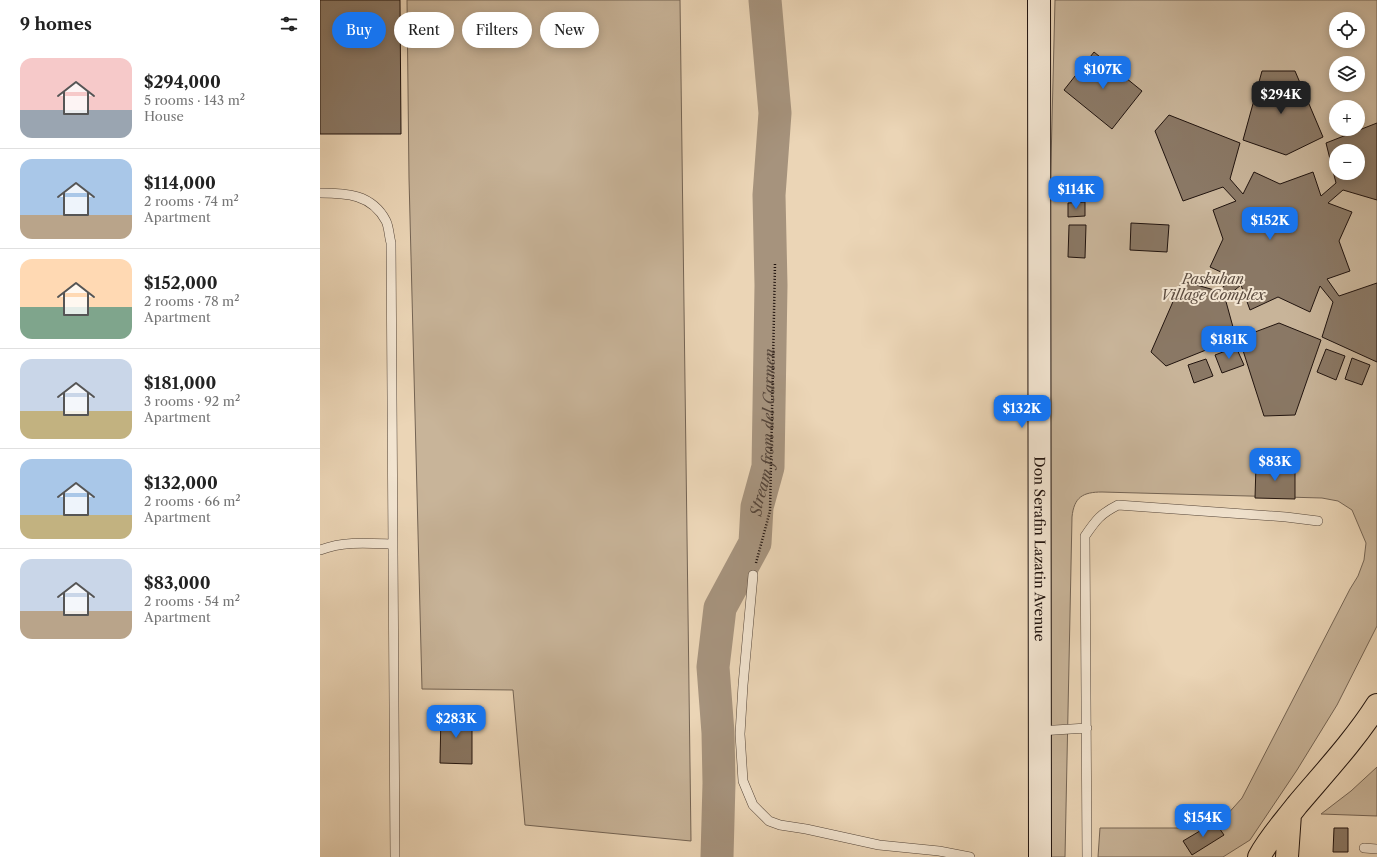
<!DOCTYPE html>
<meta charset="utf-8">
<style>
:root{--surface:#fff;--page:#f2f2f2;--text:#222;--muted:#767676;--line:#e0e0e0;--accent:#1a73e8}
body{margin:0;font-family:"Libre Caslon Text",serif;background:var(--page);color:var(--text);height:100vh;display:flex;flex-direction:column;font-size:15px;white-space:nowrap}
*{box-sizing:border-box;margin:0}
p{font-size:13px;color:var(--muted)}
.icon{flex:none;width:22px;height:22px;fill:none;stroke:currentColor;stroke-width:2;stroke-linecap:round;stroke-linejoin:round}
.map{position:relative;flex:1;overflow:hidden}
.panel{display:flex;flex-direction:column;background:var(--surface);width:320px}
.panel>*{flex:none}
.banner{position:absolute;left:12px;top:12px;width:380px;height:36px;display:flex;gap:8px}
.tools{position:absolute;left:1009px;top:12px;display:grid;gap:8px}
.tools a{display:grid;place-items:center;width:36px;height:36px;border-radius:50%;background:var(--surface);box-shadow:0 2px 10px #0003;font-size:20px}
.price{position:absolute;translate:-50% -34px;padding:0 9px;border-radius:8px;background:var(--accent);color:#fff;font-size:13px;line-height:26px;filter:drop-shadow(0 1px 2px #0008)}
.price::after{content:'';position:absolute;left:50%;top:24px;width:12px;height:9px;margin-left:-6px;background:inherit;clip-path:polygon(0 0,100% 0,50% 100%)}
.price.selected{background:#222;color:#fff}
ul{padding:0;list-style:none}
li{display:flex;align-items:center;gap:12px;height:100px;padding:0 20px}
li+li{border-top:1px solid var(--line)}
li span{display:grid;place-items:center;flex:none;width:112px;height:80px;border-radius:12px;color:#555}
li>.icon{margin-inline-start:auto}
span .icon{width:48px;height:48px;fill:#fffc;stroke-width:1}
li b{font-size:17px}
h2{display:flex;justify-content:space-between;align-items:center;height:48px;padding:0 20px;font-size:17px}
.tag{padding:0 14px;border-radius:18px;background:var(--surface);box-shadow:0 2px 10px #0003;font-size:14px;line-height:36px}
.tag.selected{background:var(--accent);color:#fff}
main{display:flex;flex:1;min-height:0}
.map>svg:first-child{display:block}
</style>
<main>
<section class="panel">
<h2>9 homes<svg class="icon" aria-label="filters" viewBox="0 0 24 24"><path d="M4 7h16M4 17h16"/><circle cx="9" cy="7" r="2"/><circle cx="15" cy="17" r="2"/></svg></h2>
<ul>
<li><span style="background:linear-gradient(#f6c9c9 65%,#9aa5b1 0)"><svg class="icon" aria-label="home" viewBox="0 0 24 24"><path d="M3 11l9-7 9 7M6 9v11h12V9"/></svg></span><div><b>$294,000</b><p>5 rooms · 143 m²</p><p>House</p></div></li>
<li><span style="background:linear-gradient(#a9c7e8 70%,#b9a48a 0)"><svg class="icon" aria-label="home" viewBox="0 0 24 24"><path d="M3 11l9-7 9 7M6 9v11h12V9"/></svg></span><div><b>$114,000</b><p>2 rooms · 74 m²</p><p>Apartment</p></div></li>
<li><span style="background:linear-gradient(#ffd9b3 60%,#7fa58c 0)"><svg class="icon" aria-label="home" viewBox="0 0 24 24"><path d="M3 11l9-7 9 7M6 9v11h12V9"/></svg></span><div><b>$152,000</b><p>2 rooms · 78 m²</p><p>Apartment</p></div></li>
<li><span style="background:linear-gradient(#c9d6e8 65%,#c2b280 0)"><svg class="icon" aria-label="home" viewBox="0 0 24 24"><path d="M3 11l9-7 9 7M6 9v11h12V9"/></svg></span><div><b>$181,000</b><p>3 rooms · 92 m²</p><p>Apartment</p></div></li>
<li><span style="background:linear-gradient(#a9c7e8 70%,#c2b280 0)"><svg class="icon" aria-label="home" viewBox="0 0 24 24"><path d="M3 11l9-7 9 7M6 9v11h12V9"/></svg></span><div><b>$132,000</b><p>2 rooms · 66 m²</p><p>Apartment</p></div></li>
<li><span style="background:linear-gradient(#c9d6e8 65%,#b9a48a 0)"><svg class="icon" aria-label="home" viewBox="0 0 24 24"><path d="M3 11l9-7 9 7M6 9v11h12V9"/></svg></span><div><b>$83,000</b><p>2 rooms · 54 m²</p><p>Apartment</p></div></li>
</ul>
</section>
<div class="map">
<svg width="1057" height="857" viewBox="0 0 1057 857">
<rect width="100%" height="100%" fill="#ebd5b6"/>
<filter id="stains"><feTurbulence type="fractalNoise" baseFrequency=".005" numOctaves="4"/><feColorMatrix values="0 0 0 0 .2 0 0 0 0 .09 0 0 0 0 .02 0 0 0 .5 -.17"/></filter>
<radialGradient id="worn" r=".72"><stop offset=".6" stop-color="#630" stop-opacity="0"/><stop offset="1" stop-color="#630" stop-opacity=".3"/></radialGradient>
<path fill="#c8b499" stroke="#746454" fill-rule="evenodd" d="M87,0H360L371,841L205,825L193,690L102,689L89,178Z
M735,0H1057V626L1017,705L977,770L930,840L903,857H778L780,828H875L905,817L922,798L1030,589L1038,576L1044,560L1046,543L1032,510L1018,501L1002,498L782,492C763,492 754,497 752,517L745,857H729V243ZM1016,19H1038V41H1016ZM1016,63H1038V85H1016ZM1016,107H1038V129H1016ZM1016,151H1038V173H1016Z
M1057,767V816L1001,814L1031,791Z"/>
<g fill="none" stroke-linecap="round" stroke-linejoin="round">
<path stroke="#a6937d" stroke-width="33" id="s1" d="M397,857L399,783L398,733L393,667L400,608L435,543L437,507L448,467L451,285L449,195L455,113L445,0"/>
</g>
<path fill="#8a7865" stroke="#20130e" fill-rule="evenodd" d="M0,0H80L81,134H0Z
M774,52L822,91L792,129L744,90Z
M942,71H975L1003,137L966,155L923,140Z
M849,115L920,143L910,179L923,194L934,172L960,184L993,172L1001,196L1016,183L1006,143L1057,123V200L1023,190L1008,203L1032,212L1019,241L1030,271L1007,279L1019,296L1057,283V362L1002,337L1013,302L1000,286L990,312L958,297L930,310L921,285L905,298L916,338L846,366L831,352L862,281L898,291L914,278L890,267L903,239L893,210L916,201L903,187L863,201L835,131ZM1016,151H1038V173H1016Z
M765,202V216L748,217V203Z
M811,223L849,225L847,252L810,250Z
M749,225H766L765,258L748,257Z
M959,323L1001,340L975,415L944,416L919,338Z
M916,347L924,365L902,373L895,355Z
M1006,349L1025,356L1016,380L997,372Z
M1032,358L1050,365L1042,385L1025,379Z
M886,359L893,376L874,383L868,365Z
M936,465H975V499L935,498Z
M121,714H152V764L120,763Z
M895,822L904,835L872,855L863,841Z
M1014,828H1028V852H1013Z"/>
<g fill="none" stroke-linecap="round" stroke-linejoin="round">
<g stroke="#534438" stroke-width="10">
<path id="service" d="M0,193C26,193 52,194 66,221C69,227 69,236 71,243L75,857
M0,550C23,541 47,543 72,544
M433,575L423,685L420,734L423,781L433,805L449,821L460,825L486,829L559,845L619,851L650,857
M719,731L767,728
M1044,848L1057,849
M767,857L765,536C776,520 780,514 798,505L966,517L998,521"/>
</g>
<g stroke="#20130e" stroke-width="24">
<g id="secondary">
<path id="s2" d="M719,0L720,857"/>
</g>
</g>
<g stroke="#20130e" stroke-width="24">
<path id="motorway" d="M939,857C949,838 964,822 977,805C1004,773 1034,741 1057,705
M967,857L970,814"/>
</g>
<path stroke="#20130e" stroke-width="2.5" stroke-dasharray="1 2" stroke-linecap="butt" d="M436,563L450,511L455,263"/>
<use href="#service" stroke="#f2e4d0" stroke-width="9"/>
<use href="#secondary" stroke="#f2e4d0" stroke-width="22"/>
<use href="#motorway" stroke="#ebd5b6" stroke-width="22"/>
</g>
<g text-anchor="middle" stroke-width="4" stroke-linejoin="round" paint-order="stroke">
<g font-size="14" font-style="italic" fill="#5b4b3f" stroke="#f2e4d0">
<text x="893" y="284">Paskuhan<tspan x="893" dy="16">Village Complex</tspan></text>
</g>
<g font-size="14" fill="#20130e" stroke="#f2e4d0">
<text dy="5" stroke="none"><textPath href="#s2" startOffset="549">Don Serafin Lazatin Avenue</textPath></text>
</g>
<g font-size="15" font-style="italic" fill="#56463a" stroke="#f2e4d0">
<text dy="5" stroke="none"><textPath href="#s1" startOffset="435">Stream from del Carmen</textPath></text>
</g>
</g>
<rect width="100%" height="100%" filter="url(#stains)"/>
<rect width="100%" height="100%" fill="url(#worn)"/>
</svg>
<div class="tools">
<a><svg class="icon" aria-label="locate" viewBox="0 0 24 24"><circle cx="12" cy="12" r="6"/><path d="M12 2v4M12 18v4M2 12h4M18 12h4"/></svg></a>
<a><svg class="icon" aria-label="layers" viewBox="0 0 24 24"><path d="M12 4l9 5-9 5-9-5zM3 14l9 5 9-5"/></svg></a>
<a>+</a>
<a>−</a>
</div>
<b class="price" style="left:783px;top:90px">$107K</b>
<b class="price selected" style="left:961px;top:115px">$294K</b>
<b class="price" style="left:756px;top:210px">$114K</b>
<b class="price" style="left:950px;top:241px">$152K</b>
<b class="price" style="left:909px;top:360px">$181K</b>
<b class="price" style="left:702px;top:429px">$132K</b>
<b class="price" style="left:955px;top:482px">$83K</b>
<b class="price" style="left:136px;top:739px">$283K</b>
<b class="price" style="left:883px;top:838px">$154K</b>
<div class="banner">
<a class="tag selected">Buy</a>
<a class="tag">Rent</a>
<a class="tag">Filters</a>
<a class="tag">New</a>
</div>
</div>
</main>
